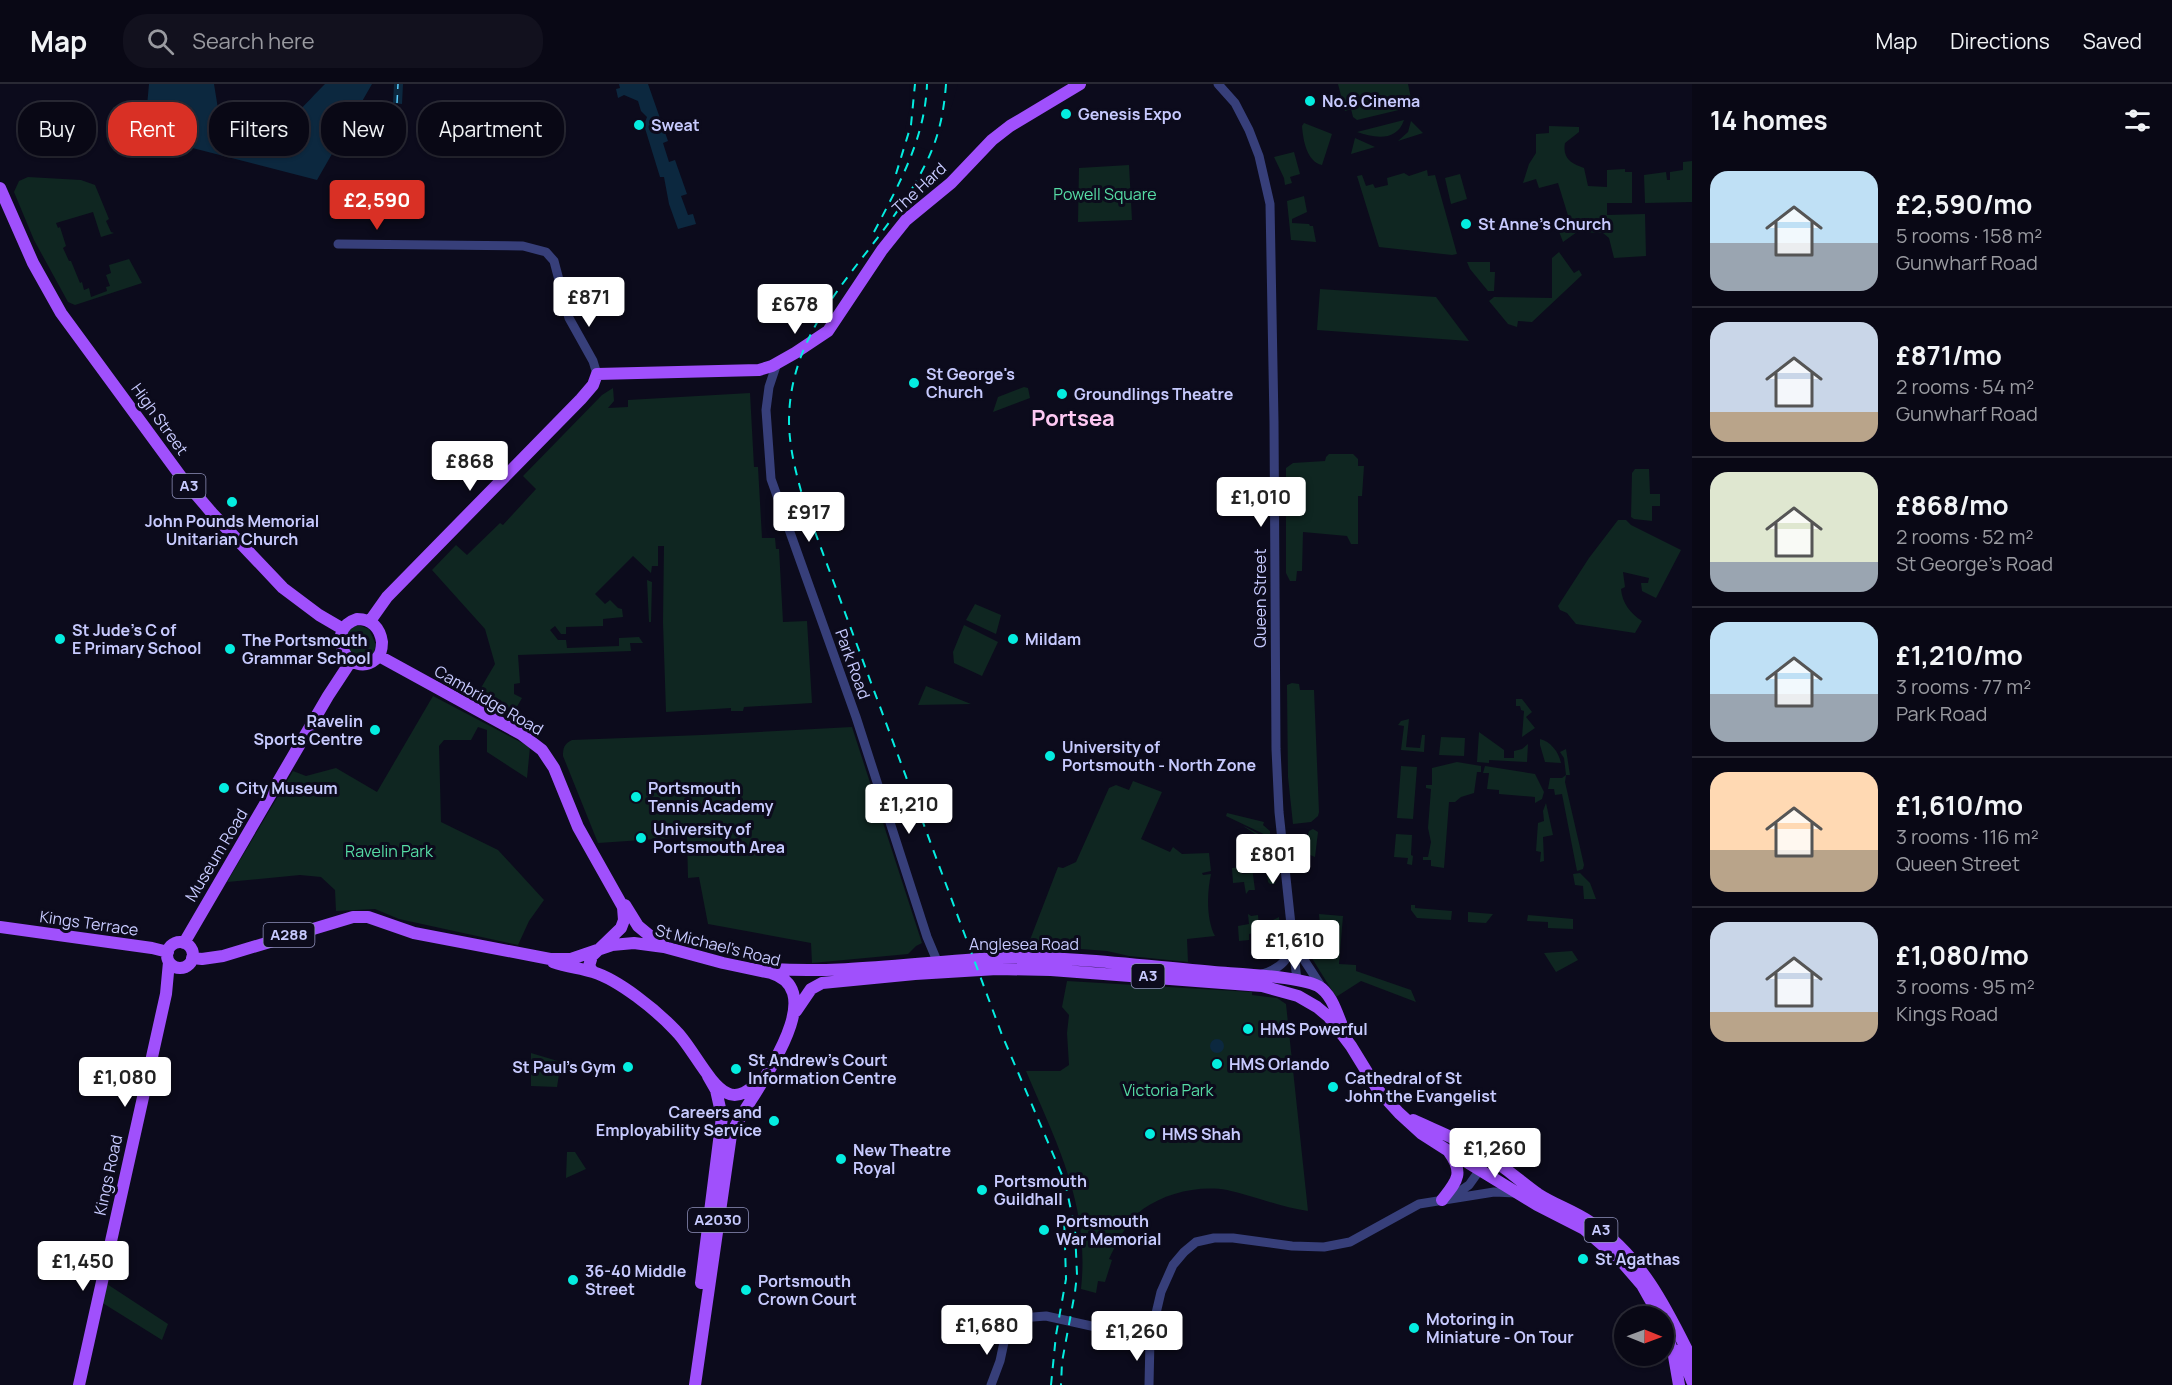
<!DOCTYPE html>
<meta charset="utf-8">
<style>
:root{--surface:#090815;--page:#12111e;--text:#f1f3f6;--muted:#999aa0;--line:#292934;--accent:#d93025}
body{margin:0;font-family:Manrope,sans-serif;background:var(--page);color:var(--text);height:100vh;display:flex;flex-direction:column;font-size:22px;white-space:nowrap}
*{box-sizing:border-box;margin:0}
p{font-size:20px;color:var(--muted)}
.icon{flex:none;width:33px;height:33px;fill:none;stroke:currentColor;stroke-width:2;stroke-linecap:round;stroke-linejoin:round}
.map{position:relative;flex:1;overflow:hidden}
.sheet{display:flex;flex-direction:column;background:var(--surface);width:480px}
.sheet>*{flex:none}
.hud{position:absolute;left:18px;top:18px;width:570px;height:54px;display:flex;gap:12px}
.needle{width:39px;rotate:91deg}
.buttons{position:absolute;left:1614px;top:1222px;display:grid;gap:12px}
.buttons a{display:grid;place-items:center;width:60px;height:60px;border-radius:50%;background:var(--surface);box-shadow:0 2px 4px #0004,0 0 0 2px var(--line);font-size:30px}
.price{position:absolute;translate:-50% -51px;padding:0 14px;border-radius:6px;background:#fff;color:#222;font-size:20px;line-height:39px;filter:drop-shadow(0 2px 3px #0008)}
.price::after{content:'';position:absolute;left:50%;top:36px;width:18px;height:14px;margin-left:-9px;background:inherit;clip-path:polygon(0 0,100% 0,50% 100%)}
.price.current{background:var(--accent);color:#fff}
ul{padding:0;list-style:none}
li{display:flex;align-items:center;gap:18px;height:150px;padding:0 18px}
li+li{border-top:2px solid var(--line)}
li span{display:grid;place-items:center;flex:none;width:168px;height:120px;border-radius:18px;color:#555}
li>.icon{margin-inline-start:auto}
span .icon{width:72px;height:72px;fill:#fffc;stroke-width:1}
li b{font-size:26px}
h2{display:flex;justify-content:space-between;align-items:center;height:72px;padding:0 18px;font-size:26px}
.chip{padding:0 21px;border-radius:24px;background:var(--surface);box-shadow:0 2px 4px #0004,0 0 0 2px var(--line);font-size:21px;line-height:54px}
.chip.current{background:var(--accent);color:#fff}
header{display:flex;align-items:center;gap:36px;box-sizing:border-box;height:84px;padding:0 30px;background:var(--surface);border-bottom:2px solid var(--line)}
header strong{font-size:28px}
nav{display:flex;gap:33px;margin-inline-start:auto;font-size:21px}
.search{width:420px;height:54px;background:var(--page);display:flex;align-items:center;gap:15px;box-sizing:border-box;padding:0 21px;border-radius:24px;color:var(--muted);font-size:22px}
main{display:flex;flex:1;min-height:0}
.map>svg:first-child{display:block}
</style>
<header>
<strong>Map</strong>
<div class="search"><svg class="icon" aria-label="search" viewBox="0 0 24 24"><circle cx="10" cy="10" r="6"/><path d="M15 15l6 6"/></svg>Search here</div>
<nav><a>Map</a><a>Directions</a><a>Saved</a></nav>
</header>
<main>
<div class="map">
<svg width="1692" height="1301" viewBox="0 0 1692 1301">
<rect width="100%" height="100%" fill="#0c0b1c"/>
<path fill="#0f2621" d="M1338,0H1408L1412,19L1407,24L1357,36L1353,33L1351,25L1345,27Z
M1404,36C1397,58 1374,54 1357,48Z
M1411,37L1423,49L1398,57L1408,48Z
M1304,39L1332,50L1322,81C1307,78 1303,56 1302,42Z
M1549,42L1579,43V48L1565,59C1562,75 1572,80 1584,84L1588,102L1607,103V86L1625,85V88H1632V119H1607V131L1645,130L1646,172L1614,174L1609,154L1603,149L1577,148L1563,158L1557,142L1570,138L1558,99L1539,104L1536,95L1523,99L1529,80L1536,69V50L1549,49Z
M1355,54L1375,63L1351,70Z
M1294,68L1300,90L1290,93L1292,99L1285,101L1284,94L1274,73Z
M1692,77V118L1645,119L1644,91L1666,88L1667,96H1670V88L1683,86V78Z
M1129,81L1132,136L1078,138L1079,84Z
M1427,86L1428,92L1435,91L1457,170L1452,171L1379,163L1357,92L1362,91L1366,102L1373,100L1375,104L1388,101L1387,94L1404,89L1409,92Z
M1460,90L1467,115L1451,120L1445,94Z
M28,93L81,96L95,101L109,135L106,137L111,148L114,149L101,153L93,128L56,139L58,144L60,143L66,162L63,164L69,177H71L80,199L82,198L84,206L89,204L91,213L107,207L106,203L110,202L106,191L111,189L109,181L129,175L142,199L75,221L68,218L34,156L14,108L19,97Z
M1304,112L1307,128L1292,135V139L1309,140L1310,142H1313L1316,158L1291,156L1287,117Z
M1559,168L1574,189L1579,186L1582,191L1532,238L1518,237L1517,243L1508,240L1489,217L1494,213L1552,214V174Z
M1467,178H1490V188H1495L1494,207H1488L1470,185Z
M1320,205L1436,213L1469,257L1317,246Z
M1024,303L1028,304L1030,314L993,328L998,313Z
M613,304L614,317L608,324L628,323V316L750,309L754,383H758L762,454H775L776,465H779L783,538L807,537L812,619L744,623L743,627H731V624L666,628L663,538L664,462H658V482H652L651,489L633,472L595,510L605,520L610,516L618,524L622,525L623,533L603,535V542L566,543V550H561L555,542L550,546L558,556H566L567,564L619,562V554L639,553L643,559H630L631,567L518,571L520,599L514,600V610L522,614L511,633L475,614L495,580L485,545L432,486L456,461L467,471L500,439L503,441L536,405L523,392L602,311Z
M1329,370H1353L1358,375V382H1364L1362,412H1358V460H1351L1347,452L1303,448L1302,487H1297L1296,497H1290L1286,489V384L1293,379L1325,377L1326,373Z
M1635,385H1649L1650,410H1660V422H1652V437L1634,435L1631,433L1632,389Z
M1618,436H1626L1631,441L1681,466L1656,514L1642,507L1641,499H1648L1649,494L1623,488L1625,503L1621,505C1622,519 1631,530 1642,537L1635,549L1576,540L1567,529L1560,526L1558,522L1589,474Z
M647,496L652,498L651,538H649Z
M975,520L1001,531L996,550L966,536Z
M964,541L998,558L982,592L954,579L953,568Z
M354,542H361L369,545L376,561L373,572L361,577L347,568L346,550Z
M1292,599L1299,600L1300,606H1314L1319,728L1318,732L1311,738L1293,740L1288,693L1287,605V601Z
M926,602L971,620L918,621Z
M433,612L530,663L527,694L487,668V646L478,643L471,656H444L439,662L441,738L498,766L544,816L529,837L518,861L399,835L375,825L336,827L335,806L321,793L300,791L227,798L293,687L306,692L336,684L377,708Z
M1516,615H1522L1532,628L1526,633L1535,644L1522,653L1524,627L1521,626L1520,622H1516Z
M1409,635L1406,663L1420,664L1422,651H1425L1424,668L1401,666L1404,642L1398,641L1401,637Z
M852,643L922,859L916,862L908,870L812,879L811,859L708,840L699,793L688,794L687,753L598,759L563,672C563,664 564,660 572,656L702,651Z
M1479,648L1504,666V674H1514V667L1522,665L1528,660L1527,678L1489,676V679L1477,678Z
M1441,653L1465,654L1464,672L1439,671Z
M1540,655C1550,657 1559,668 1561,679L1545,678L1540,661Z
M1566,665L1570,691H1566L1565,698L1584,781L1583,785L1577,787L1562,710L1555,711L1554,705H1548L1550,694H1562L1566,691L1564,674L1560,668Z
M1457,678L1481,682V688H1477L1474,709L1461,713L1455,718H1449L1444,784L1431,782V776H1423V773H1428L1431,758L1428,744L1431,705L1426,704V701H1432V684Z
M1401,682L1417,683L1413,735L1397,734Z
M1485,682L1535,690L1544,708L1542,715L1535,719V713L1499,710V706L1487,705L1489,689H1483Z
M1133,697L1162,708L1141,755L1170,768L1173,763L1182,770L1209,769L1211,787L1202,789L1203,791L1211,790C1207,808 1206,835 1215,852L1187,855L1188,878L1129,872L1107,867L1028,861L1058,783L1063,784L1076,778L1109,704L1116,701L1129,706Z
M1546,719L1553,751L1543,753L1544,777L1540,778L1541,768L1536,767L1538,739L1544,737L1543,727Z
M1227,729L1264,738L1263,741L1270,747V753L1226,732Z
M1243,742C1277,757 1273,765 1275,800H1270L1268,798L1263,755Z
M1313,745L1318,748L1315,773L1303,768L1309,747Z
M1396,750L1412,751L1411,771L1413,772L1412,781L1407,780L1408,774L1394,773Z
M1250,781L1252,783L1255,806H1249L1246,810L1244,798L1233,799L1232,784L1242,783V790L1251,789Z
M1580,789L1590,799L1596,815H1584L1583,802L1575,801L1573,790Z
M1411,821H1415V824L1452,827L1451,836L1417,834L1411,826Z
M1468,828L1493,830L1486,839L1468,838Z
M1248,830L1251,832L1258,831L1260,855L1258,857L1257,848L1249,850V856L1239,857L1238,842L1249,840Z
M1319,830L1343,832L1339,880L1356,881V887L1411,906L1416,918L1361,897L1336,913L1305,863L1303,845L1320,843Z
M1528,831L1573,835V845L1548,844V838L1527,837Z
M1279,833L1281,864L1267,877L1275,865L1273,836Z
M1572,867L1578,876L1556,888L1544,869Z
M1067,897L1252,908V911L1277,914L1286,920L1308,1127C1280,1123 1254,1112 1227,1106C1199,1101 1166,1109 1143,1125C1127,1137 1117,1158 1109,1175L1112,1176L1105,1198L1098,1197L1096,1209L1081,1205C1090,1122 1057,1060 1026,987H1060L1069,981L1067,949L1069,931L1062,923Z
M531,969L561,978L557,1003L531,1002Z
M567,1068H575L586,1085L566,1094Z
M107,1200L168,1240L162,1256L101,1218Z"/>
<path fill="#0c283f" d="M149,0H214L219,31C228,37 238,46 247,49C279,56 305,19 325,0H372L317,96L169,58L155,25L147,22Z
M394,0H403L402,20L393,19Z
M619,0H648L668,57L663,59L669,78L675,76L687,110L681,112L688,131L693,130L696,140L678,145L669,120L664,93H660L644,41L647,33L641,27L638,17L624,11L618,14L616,5L620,4Z
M1210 962a7 7 0 1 1 14 0a7 7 0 1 1-14 0Z"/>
<path fill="#0c0b1c" d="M910,0H958L952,21L934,68L902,58L909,28Z"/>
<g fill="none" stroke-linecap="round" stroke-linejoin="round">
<path stroke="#57cafc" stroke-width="1.5" stroke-dasharray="8 6" stroke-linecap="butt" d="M397,19L398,0"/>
<path stroke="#373f7a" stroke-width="9" d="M1218,0L1235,19L1249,46L1259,72L1270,120L1274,338L1276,665L1279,728L1297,897
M338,160L523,162L546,168L554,177L569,234L593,277L597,290
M777,279L769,303L766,326L771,395L856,633L927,853L940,884
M1295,862L1323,905
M1262,890C1277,886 1288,878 1292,862
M1450,1114L1469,1101L1489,1073
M991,1301L1000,1277L1006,1249L1014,1239L1020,1234L1046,1232L1150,1255
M1149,1301L1150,1255L1161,1208L1173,1181L1184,1168L1196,1158L1214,1154H1233L1292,1162L1324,1163L1350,1158L1419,1120L1494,1108L1516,1109"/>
<path stroke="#a050fc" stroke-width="12" d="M0,104L33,179L61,229L182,394L211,428L283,504L319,531L343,545
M357,535C372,535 380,544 382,558C382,565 381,571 376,575C350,597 322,546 357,535Z
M370,537L387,513L581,315L593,301L597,290L759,286L772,282L795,269L828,247L882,166L906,136L951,99L992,56L1010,42L1080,0
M379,572L521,650L542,666L554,684L578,743L623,823L624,836L621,844L592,872L589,882L593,888
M625,821L638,842L661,861
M0,843L152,864L168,868
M167 871a13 13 0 1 1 26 0a13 13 0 1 1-26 0Z
M184,859L328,612L351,577
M192,874L202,875L223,872L353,833H368L414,849L550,875H571L612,861L634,859L664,863L723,879L771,889C837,909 744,1018 731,1051L695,1301
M553,878C567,883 580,884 593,888C619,896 656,926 675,946C691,961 709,1001 727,1009C738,1015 751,1006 758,997
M772,885C848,890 924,877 1000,874C1072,872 1143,882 1214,888C1238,890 1298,892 1318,902C1332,910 1337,930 1343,944
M796,927L811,905L822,899L915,890L997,885L1051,886L1262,902L1298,912L1317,923L1329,933L1351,962L1378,1006L1399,1029L1422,1050L1447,1066L1537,1121L1584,1145L1622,1178L1642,1201L1660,1233
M1413,1036C1437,1047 1463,1057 1487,1072C1505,1083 1521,1098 1538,1110C1555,1121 1574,1127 1590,1138C1641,1172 1666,1223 1692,1276
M1442,1116C1456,1098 1465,1090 1449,1068
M701,1199L722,1033L716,1006L708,992
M1664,1241L1674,1272L1679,1301
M1680,1266L1692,1297
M79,1301L166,910L169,878"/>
<path stroke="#04ede0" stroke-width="2" stroke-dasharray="9 8" stroke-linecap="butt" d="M946,0C944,29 938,57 924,83C880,171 790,230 789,336C789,365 797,393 805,421L1002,951L1065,1098L1075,1145L1077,1191L1075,1208L1062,1278L1061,1301
M896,90L911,41L915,0
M874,148C899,100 925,55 927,0
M1051,1301L1056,1251L1066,1195L1064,1130"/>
</g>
<g fill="#04ede0" stroke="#0c0b1c" stroke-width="2">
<circle cx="1310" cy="17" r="6"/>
<circle cx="1066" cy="30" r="6"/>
<circle cx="639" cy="41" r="6"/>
<circle cx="1466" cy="140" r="6"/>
<circle cx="914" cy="299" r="6"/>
<circle cx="1062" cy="310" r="6"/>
<circle cx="232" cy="418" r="6"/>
<circle cx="60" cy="555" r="6"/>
<circle cx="1013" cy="555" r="6"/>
<circle cx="230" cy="565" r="6"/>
<circle cx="375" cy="646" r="6"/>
<circle cx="1050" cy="672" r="6"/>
<circle cx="224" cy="704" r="6"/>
<circle cx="636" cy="713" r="6"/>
<circle cx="641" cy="754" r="6"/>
<circle cx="1248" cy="945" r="6"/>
<circle cx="1217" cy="980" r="6"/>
<circle cx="628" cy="983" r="6"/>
<circle cx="736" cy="985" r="6"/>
<circle cx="1333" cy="1003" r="6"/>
<circle cx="774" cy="1037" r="6"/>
<circle cx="1150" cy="1050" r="6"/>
<circle cx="841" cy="1075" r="6"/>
<circle cx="982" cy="1106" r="6"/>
<circle cx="1044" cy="1146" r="6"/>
<circle cx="1583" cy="1175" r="6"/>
<circle cx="573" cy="1196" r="6"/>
<circle cx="746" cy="1206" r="6"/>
<circle cx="1414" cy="1244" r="6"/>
</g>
<g text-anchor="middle" stroke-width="6" stroke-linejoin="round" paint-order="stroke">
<g fill="#0c0b1c" stroke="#8f91ba" stroke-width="1.5">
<rect x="172.5" y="390" width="33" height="24" rx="4.5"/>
<rect x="263.5" y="839" width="51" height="24" rx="4.5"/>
<rect x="1131.5" y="880" width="33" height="24" rx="4.5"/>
<rect x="688" y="1124" width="60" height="24" rx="4.5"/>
<rect x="1584.5" y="1134" width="33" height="24" rx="4.5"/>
</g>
<g font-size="15" font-weight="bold" fill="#c7cafe">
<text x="189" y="407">A3</text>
<text x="289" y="856">A288</text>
<text x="1148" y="897">A3</text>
<text x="718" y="1141">A2030</text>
<text x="1601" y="1151">A3</text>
</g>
<g font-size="16" font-weight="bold" fill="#c7cafe" stroke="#0c0b1c" text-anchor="start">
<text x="1322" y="23">No.6 Cinema</text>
<text x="1078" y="36">Genesis Expo</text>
<text x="651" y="47">Sweat</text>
<text x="1478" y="146">St Anne's Church</text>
<text x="926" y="296">St George's<tspan x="926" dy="18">Church</tspan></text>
<text x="1074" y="316">Groundlings Theatre</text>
<text x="232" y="443" text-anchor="middle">John Pounds Memorial<tspan x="232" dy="18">Unitarian Church</tspan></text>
<text x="72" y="552">St Jude's C of<tspan x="72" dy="18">E Primary School</tspan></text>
<text x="1025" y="561">Mildam</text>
<text x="242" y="562">The Portsmouth<tspan x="242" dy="18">Grammar School</tspan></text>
<text x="363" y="643" text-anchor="end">Ravelin<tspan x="363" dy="18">Sports Centre</tspan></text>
<text x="1062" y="669">University of<tspan x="1062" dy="18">Portsmouth - North Zone</tspan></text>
<text x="236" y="710">City Museum</text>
<text x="648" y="710">Portsmouth<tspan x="648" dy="18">Tennis Academy</tspan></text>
<text x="653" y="751">University of<tspan x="653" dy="18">Portsmouth Area</tspan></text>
<text x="1260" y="951">HMS Powerful</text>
<text x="748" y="982">St Andrew's Court<tspan x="748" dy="18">Information Centre</tspan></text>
<text x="1229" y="986">HMS Orlando</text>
<text x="616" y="989" text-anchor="end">St Paul's Gym</text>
<text x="1345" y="1000">Cathedral of St<tspan x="1345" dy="18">John the Evangelist</tspan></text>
<text x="762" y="1034" text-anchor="end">Careers and<tspan x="762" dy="18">Employability Service</tspan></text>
<text x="1162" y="1056">HMS Shah</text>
<text x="853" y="1072">New Theatre<tspan x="853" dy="18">Royal</tspan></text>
<text x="994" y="1103">Portsmouth<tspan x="994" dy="18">Guildhall</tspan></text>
<text x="1056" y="1143">Portsmouth<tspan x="1056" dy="18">War Memorial</tspan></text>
<text x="1595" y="1181">St Agathas</text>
<text x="585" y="1193">36-40 Middle<tspan x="585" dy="18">Street</tspan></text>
<text x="758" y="1203">Portsmouth<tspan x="758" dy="18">Crown Court</tspan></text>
<text x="1426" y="1241">Motoring in<tspan x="1426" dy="18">Miniature - On Tour</tspan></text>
</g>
<g font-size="16" fill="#c7cafe" stroke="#0c0b1c">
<text transform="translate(919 104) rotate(-43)" y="6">The Hard</text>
<text transform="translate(160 335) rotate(54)" y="6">High Street</text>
<text transform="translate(1260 514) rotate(-90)" y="6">Queen Street</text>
<text transform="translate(853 580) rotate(70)" y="6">Park Road</text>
<text transform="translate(489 616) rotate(30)" y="6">Cambridge Road</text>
<text transform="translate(216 771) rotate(-59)" y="6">Museum Road</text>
<text transform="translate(89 839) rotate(8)" y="6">Kings Terrace</text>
<text x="1024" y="866">Anglesea Road</text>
<text transform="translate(718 861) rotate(14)" y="6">St Michael's Road</text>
<text transform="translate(108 1091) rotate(-78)" y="6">Kings Road</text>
</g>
<g font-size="16" fill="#56dca5" stroke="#0c0b1c">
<text x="1105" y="116">Powell Square</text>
<text x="389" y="773">Ravelin Park</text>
<text x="1168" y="1012">Victoria Park</text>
</g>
<g font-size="22" font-weight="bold" fill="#fec9f3" stroke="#0c0b1c">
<text x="1073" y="342">Portsea</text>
</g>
</g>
</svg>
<div class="buttons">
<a><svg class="needle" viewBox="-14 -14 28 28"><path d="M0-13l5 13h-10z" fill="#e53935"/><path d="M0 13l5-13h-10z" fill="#999aa0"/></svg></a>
</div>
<b class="price current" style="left:377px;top:147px">£2,590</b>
<b class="price" style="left:589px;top:244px">£871</b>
<b class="price" style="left:795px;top:251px">£678</b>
<b class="price" style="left:470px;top:408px">£868</b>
<b class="price" style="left:1261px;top:444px">£1,010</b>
<b class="price" style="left:809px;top:459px">£917</b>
<b class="price" style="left:909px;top:751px">£1,210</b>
<b class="price" style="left:1273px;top:801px">£801</b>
<b class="price" style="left:1295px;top:887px">£1,610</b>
<b class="price" style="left:125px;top:1024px">£1,080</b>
<b class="price" style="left:1495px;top:1095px">£1,260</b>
<b class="price" style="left:83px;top:1208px">£1,450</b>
<b class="price" style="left:987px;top:1272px">£1,680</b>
<b class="price" style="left:1137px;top:1278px">£1,260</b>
<div class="hud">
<a class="chip">Buy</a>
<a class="chip current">Rent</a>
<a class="chip">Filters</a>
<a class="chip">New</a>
<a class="chip">Apartment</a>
</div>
</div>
<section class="sheet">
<h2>14 homes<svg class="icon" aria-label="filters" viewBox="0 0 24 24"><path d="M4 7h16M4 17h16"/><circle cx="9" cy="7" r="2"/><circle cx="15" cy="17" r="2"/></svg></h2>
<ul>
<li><span style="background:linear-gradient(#bfe0f5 60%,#9aa5b1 0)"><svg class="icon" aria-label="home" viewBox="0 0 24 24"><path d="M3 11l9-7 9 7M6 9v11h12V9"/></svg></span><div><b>£2,590/mo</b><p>5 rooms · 158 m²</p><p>Gunwharf Road</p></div></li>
<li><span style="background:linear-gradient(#c9d6e8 75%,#b9a48a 0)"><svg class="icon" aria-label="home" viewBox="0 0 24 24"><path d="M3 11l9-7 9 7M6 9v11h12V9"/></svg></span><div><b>£871/mo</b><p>2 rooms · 54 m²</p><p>Gunwharf Road</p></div></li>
<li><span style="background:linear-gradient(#dfe7d0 75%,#9aa5b1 0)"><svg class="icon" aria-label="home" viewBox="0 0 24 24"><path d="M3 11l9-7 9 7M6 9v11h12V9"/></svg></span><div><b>£868/mo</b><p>2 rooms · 52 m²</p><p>St George's Road</p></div></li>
<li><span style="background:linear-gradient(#bfe0f5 60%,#9aa5b1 0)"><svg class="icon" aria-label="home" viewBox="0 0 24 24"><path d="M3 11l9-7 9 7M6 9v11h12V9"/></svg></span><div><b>£1,210/mo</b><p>3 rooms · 77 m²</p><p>Park Road</p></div></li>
<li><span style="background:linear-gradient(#ffd9b3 65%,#b9a48a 0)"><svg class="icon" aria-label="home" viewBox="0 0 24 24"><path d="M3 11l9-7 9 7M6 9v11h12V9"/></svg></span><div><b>£1,610/mo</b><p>3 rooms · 116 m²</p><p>Queen Street</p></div></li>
<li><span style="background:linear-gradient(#c9d6e8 75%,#b9a48a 0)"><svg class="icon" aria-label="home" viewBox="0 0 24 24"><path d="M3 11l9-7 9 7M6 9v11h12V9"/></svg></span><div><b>£1,080/mo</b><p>3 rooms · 95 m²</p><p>Kings Road</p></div></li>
</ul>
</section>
</main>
